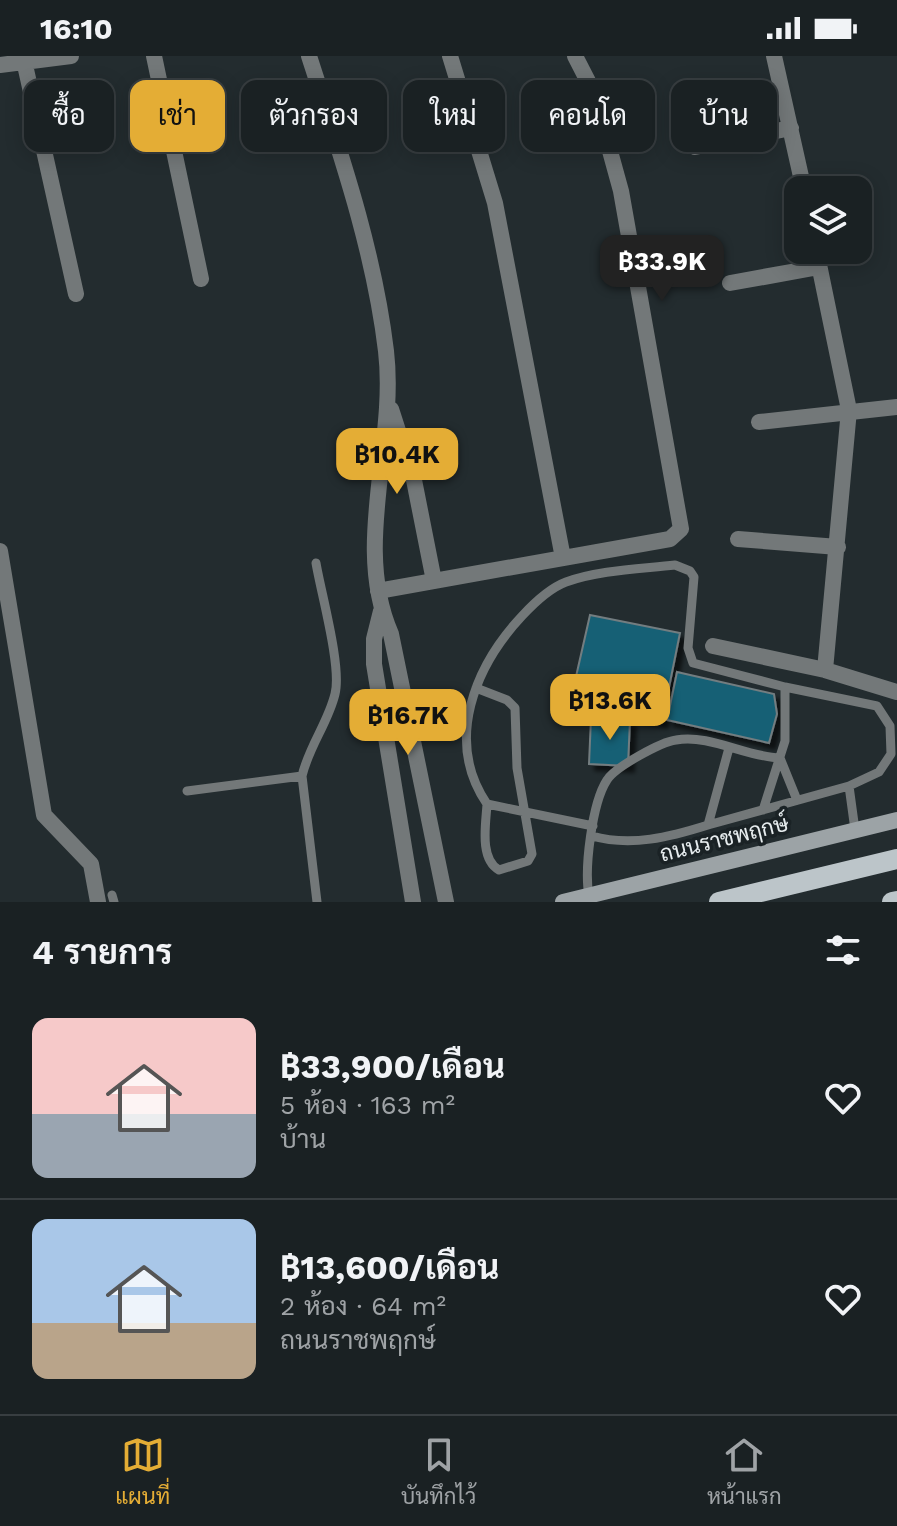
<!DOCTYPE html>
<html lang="th">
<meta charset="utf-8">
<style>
:root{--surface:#1a2123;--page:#272e30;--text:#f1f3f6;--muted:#9fa3a6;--line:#383e41;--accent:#e4ad35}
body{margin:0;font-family:"Work Sans",Sarabun,sans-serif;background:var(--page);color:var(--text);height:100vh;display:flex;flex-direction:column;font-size:30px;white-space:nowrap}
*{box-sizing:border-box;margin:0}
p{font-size:26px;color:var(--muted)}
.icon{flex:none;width:44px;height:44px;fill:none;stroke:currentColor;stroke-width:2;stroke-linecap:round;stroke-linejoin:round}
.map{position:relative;height:846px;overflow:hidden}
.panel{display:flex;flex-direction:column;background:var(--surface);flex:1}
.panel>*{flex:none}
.banner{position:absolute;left:24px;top:24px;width:850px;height:72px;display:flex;gap:16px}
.tools{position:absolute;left:784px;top:120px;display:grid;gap:16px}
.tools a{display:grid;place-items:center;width:88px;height:88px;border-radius:16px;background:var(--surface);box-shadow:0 4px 20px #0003,0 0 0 2px var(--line);font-size:40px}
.price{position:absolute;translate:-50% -68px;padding:0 18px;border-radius:16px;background:var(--accent);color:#111;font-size:26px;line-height:52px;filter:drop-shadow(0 2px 4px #0008)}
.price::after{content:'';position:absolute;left:50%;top:48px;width:24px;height:18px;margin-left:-12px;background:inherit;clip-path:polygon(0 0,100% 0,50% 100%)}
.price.active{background:#222;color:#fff}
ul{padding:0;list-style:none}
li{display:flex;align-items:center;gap:24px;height:200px;padding:0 32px}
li+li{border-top:2px solid var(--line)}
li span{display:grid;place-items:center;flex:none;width:224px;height:160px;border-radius:16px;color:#555}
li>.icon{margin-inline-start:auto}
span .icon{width:96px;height:96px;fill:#fffc;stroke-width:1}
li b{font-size:34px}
h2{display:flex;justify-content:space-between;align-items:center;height:96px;padding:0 32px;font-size:34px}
.tag{padding:0 28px;border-radius:16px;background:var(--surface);box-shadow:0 4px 20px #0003,0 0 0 2px var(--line);font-size:28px;line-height:72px}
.tag.active{background:var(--accent);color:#111}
.status{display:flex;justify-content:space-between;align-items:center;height:56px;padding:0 40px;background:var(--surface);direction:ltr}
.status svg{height:22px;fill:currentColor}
.dock{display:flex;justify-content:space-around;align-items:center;height:112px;border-top:2px solid var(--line);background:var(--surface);font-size:22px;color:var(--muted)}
.dock a{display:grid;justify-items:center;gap:4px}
.dock .active{color:var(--accent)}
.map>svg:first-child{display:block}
</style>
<div class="status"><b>16:10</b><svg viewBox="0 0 49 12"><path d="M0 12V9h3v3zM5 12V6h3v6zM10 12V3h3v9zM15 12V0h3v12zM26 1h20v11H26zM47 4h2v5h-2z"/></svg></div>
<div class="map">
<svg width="897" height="846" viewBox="0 0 897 846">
<defs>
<filter id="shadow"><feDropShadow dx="6" dy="6" stdDeviation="2" flood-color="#0009"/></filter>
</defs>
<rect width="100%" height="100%" fill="#232c2f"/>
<path fill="#196175" stroke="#737d80" stroke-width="2" filter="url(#shadow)" d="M590,559L680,577L662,666L570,647Z
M677,616L774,638L777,658L769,687L667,664Z
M591,662L630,664L628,710L589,708Z"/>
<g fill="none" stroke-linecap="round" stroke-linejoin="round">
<path stroke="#737879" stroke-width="9" d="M316,507C321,537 342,611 335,638C328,667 309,690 302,720L317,846
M476,632L507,644L515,652L517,712L532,798L528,805L499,814C479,803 486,767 487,748
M780,702L797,744
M187,735L302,720
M763,754L785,685V631
M708,769L849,730
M593,770L487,748C444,685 475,610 522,560C534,547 550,532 566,526C599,514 640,513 675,509L690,515L694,521L688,592L693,607L785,631L877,650L890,670L891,698L879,716L849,730L855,774
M592,780C631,791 670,781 708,769L729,692
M112,839L114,846
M589,840C584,813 592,747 607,724C615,711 661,686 676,684C710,678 746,701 780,702"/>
<path stroke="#737879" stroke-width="16" d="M23,0L76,238
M154,0L201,223
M309,0C340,96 374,194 386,295C397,388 352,489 391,578L446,846
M450,0L495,147L563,502
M774,0L804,134
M0,9L71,0
M695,91L791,72
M816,194L849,354L825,614
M730,227L819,211
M391,353L414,424L434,525
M759,366L897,351
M738,483L838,491
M0,495L44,759L91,808L98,846
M378,535L670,483L681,473L621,135L594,37L575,0
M381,555L374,583V608L413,846
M713,590L825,614L897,636"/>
<path stroke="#9ca3a6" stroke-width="16" d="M563,846L897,764"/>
<path stroke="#bcc5c9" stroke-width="20" d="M719,846L897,803
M892,846L897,845"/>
</g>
<g text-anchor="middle" stroke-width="7" stroke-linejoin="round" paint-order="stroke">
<g font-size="22" fill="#e6ecee" stroke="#1a2225">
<text transform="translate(724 782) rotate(-14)" y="8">ถนนราชพฤกษ์</text>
</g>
</g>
</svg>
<div class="tools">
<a><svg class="icon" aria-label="layers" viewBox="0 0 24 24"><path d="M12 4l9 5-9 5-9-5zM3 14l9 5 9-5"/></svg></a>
</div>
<b class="price active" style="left:662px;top:247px">฿33.9K</b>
<b class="price" style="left:397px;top:440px">฿10.4K</b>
<b class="price" style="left:610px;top:686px">฿13.6K</b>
<b class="price" style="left:408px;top:701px">฿16.7K</b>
<div class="banner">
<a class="tag">ซื้อ</a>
<a class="tag active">เช่า</a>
<a class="tag">ตัวกรอง</a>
<a class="tag">ใหม่</a>
<a class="tag">คอนโด</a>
<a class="tag">บ้าน</a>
</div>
</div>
<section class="panel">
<h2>4 รายการ<svg class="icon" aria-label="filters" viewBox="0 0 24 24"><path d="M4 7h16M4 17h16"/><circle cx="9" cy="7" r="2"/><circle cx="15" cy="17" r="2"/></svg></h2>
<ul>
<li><span style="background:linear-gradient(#f6c9c9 60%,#9aa5b1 0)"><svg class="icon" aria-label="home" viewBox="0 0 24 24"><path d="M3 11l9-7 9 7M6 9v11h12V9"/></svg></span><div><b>฿33,900/เดือน</b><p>5 ห้อง · 163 m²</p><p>บ้าน</p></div><svg class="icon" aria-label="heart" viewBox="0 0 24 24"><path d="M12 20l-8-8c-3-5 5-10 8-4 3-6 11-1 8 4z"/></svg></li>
<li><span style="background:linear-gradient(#a9c7e8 65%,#b9a48a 0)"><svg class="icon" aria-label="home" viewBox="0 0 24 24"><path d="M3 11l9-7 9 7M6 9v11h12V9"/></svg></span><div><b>฿13,600/เดือน</b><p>2 ห้อง · 64 m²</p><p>ถนนราชพฤกษ์</p></div><svg class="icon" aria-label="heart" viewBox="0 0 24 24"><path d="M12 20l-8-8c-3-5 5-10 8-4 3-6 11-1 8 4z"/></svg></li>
</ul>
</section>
<nav class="dock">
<a class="active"><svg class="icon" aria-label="map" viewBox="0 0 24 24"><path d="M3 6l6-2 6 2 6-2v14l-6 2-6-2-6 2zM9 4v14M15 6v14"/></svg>แผนที่</a>
<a><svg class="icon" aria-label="saved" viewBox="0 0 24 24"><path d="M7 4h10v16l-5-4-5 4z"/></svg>บันทึกไว้</a>
<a><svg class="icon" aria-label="home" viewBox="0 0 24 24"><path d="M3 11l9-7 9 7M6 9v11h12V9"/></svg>หน้าแรก</a>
</nav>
